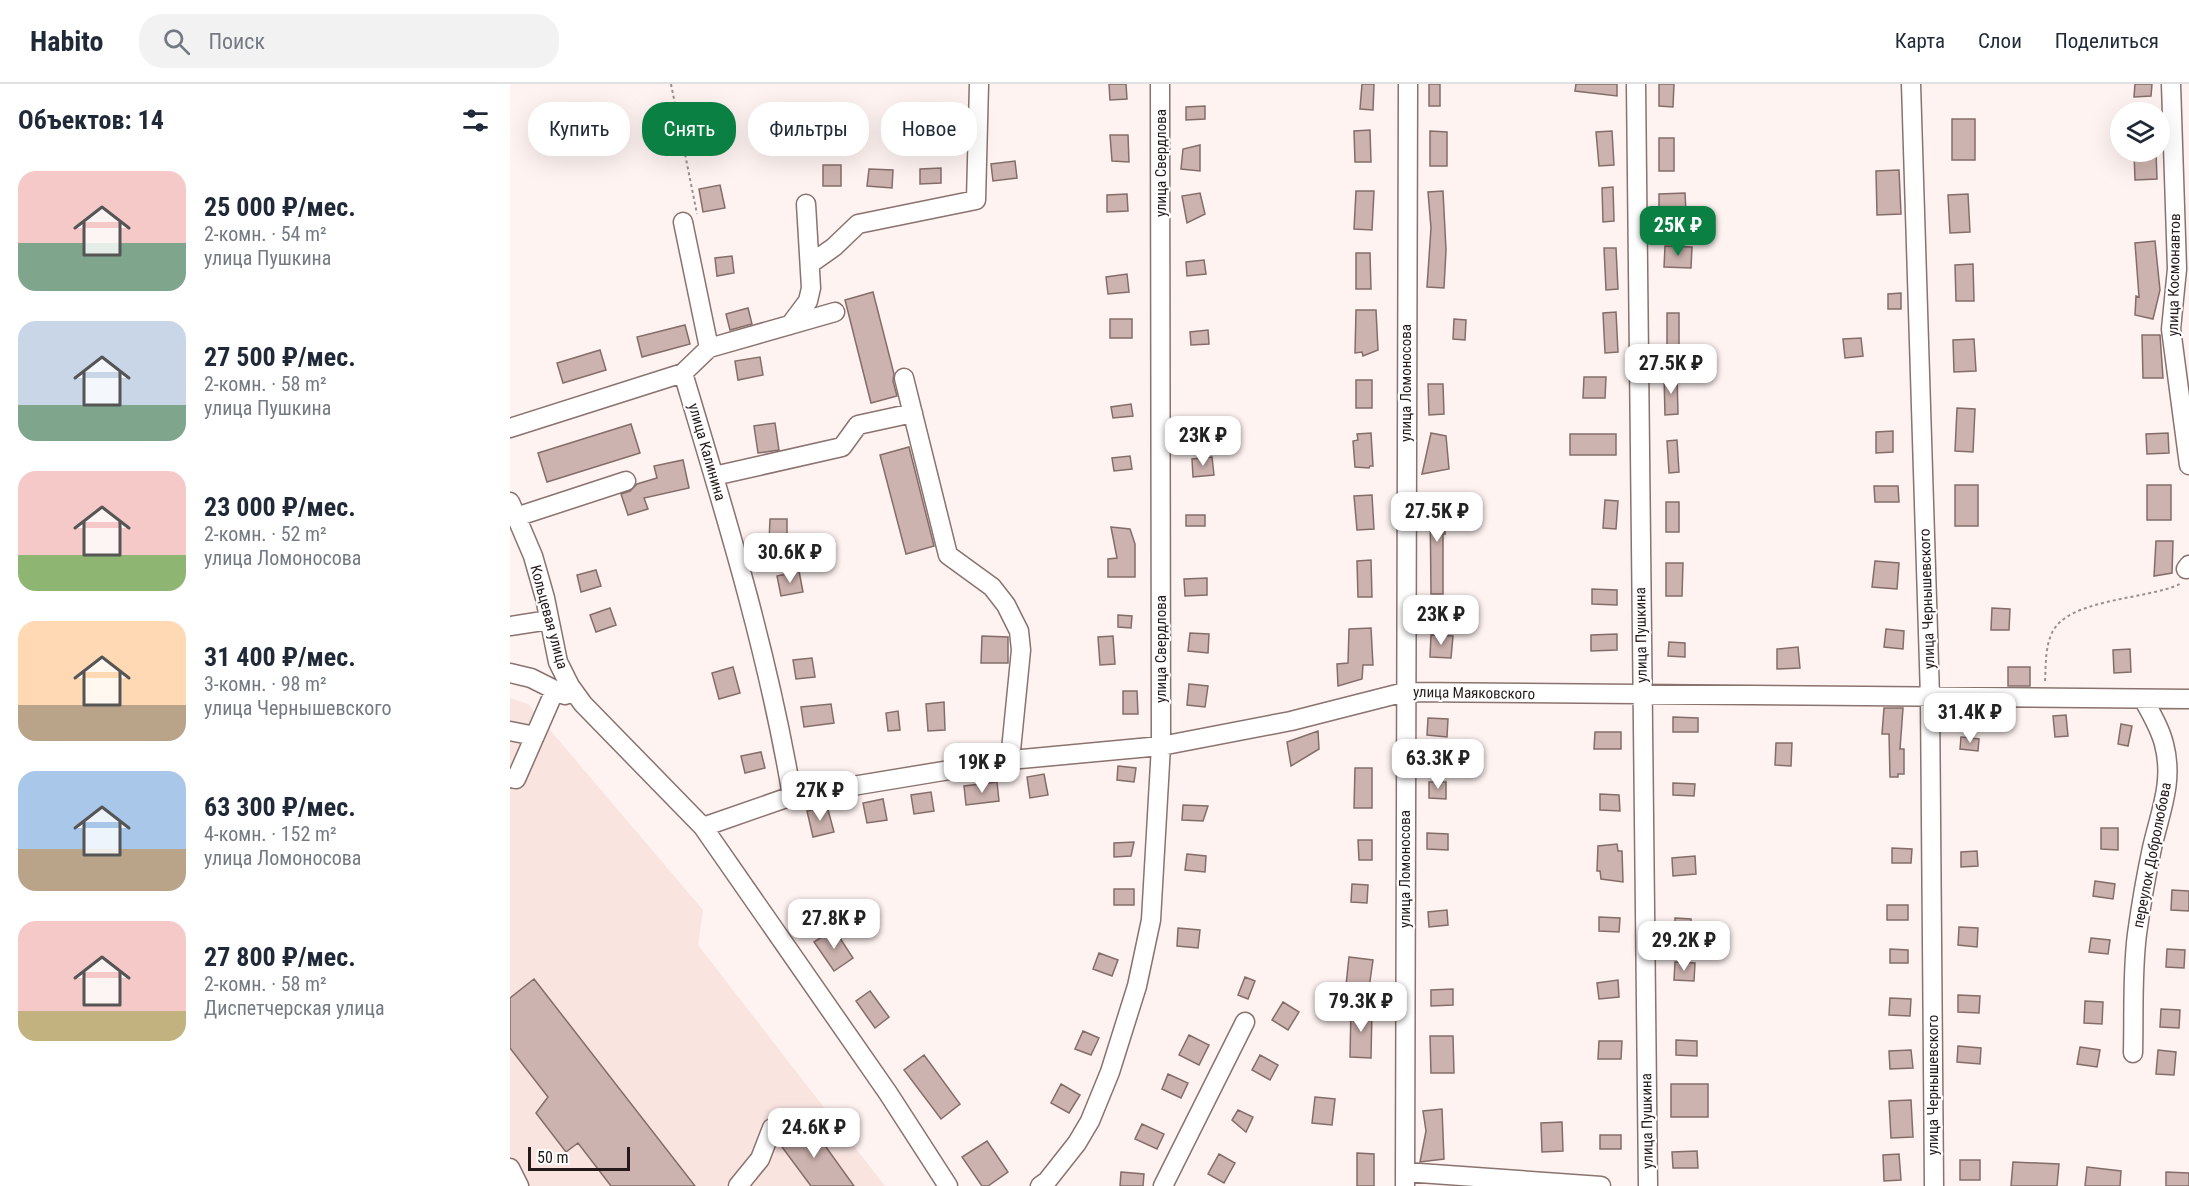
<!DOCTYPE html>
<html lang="ru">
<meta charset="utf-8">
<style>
:root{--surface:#fff;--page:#f2f2f3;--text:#1f2937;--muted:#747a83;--line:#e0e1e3;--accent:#0b8043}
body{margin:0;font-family:"Roboto Condensed",sans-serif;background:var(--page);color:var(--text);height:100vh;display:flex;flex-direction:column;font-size:22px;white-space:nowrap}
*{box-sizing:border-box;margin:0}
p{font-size:20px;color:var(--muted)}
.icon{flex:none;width:33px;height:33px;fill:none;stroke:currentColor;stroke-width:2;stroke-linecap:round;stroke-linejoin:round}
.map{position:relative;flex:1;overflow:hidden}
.panel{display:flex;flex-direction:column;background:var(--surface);width:510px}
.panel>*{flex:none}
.top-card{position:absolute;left:18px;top:18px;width:570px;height:54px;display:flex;gap:12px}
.controls{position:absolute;left:1600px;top:18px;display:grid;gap:12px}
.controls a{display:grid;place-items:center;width:60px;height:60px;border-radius:50%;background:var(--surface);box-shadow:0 6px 24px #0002;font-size:30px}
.scale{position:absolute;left:18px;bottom:15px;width:102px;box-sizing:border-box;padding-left:6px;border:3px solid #241a19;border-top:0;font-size:16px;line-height:21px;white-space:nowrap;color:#241a19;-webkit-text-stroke:4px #fff;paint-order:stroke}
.price{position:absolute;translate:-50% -51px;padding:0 14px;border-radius:12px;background:#fff;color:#222;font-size:20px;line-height:39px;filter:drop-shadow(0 2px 3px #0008)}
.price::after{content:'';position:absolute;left:50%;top:36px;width:18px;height:14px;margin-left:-9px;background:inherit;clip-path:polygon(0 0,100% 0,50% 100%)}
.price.selected{background:var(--accent);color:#fff}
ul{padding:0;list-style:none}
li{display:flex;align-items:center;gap:18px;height:150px;padding:0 18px}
li span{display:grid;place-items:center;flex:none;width:168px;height:120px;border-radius:18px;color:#555}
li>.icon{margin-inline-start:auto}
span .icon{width:72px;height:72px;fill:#fffc;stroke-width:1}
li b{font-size:26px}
h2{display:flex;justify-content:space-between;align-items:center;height:72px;padding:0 18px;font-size:26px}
.pill{padding:0 21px;border-radius:24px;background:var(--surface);box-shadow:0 6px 24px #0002;font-size:21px;line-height:54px}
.pill.selected{background:var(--accent);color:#fff}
header{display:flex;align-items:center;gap:36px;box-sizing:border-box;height:84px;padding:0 30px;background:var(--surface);border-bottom:2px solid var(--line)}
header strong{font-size:28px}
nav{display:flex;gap:33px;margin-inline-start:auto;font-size:21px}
.search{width:420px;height:54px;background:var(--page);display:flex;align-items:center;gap:15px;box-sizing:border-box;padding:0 21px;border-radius:24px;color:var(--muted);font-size:22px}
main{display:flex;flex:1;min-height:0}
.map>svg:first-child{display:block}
</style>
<header>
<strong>Habito</strong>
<div class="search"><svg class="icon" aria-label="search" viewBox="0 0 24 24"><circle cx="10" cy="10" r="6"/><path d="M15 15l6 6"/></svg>Поиск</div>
<nav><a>Карта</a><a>Слои</a><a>Поделиться</a></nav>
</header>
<main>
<section class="panel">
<h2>Объектов: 14<svg class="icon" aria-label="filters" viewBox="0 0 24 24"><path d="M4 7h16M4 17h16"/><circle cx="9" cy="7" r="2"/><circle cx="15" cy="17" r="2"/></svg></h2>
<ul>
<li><span style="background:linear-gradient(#f6c9c9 60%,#7fa58c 0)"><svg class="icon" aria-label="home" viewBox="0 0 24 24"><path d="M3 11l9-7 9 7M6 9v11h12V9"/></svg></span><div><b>25 000 ₽/мес.</b><p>2-комн. · 54 m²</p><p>улица Пушкина</p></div></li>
<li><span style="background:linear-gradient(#c9d6e8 70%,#7fa58c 0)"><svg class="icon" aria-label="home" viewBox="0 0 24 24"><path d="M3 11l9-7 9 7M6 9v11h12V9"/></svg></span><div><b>27 500 ₽/мес.</b><p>2-комн. · 58 m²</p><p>улица Пушкина</p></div></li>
<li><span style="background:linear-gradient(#f6c9c9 70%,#8fb573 0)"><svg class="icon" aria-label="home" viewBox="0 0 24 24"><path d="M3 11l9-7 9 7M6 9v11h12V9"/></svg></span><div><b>23 000 ₽/мес.</b><p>2-комн. · 52 m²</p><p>улица Ломоносова</p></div></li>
<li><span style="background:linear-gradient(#ffd9b3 70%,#b9a48a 0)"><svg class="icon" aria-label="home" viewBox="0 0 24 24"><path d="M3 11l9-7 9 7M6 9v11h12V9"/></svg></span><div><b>31 400 ₽/мес.</b><p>3-комн. · 98 m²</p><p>улица Чернышевского</p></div></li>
<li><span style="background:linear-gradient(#a9c7e8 65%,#b9a48a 0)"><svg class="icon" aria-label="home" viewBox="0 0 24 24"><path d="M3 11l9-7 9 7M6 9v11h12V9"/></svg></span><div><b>63 300 ₽/мес.</b><p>4-комн. · 152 m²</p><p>улица Ломоносова</p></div></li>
<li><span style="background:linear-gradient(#f6c9c9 75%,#c2b280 0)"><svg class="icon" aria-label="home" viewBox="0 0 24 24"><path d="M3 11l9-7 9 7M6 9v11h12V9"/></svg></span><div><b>27 800 ₽/мес.</b><p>2-комн. · 58 m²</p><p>Диспетчерская улица</p></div></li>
</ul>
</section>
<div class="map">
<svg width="1679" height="1102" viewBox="0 0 1679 1102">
<rect width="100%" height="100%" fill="#fef3f1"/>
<path fill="#f9e4e0" d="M0,614L18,620L193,826L188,861L375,1102H0Z"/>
<path fill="#cdb3af" stroke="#846d69" stroke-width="1.5" d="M599,0H616L617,15L600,16Z
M852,0H864L863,26L850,25Z
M919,0H930V22H919Z
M1066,0H1107V12L1065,7Z
M1149,0H1164L1163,23L1149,22Z
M1625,0H1642L1641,12L1624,13Z
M695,22V35L676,36V23Z
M1442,35H1465V76H1442Z
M194,39L198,58L183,61L180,42Z
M860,46L861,78H845L844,47Z
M920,47L937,48V82H920Z
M1102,47L1104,81L1089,82L1086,48Z
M600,51H618L619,78L602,77Z
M1149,54H1164V87H1149Z
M690,61V87L671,85L673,65Z
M1624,68H1646L1647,95L1625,96Z
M505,77L507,94L483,97L481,80Z
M313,81H331V102H313Z
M431,84V99L410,100V85Z
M359,85L383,86L382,104L357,102Z
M1389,86L1391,130L1367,131L1366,87Z
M210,101L215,124L193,128L189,105Z
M1103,103L1104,137L1093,138L1092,104Z
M846,107H864L862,146L844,145Z
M933,107L936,166L934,204L917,203L921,144L918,108Z
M690,109L695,130L677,139L672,112Z
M1175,109L1176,128H1149V110Z
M617,110L618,127L597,128V111Z
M1458,110L1460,148L1440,149L1438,111Z
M1645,157L1650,206L1643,235L1625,231L1626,212L1629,213L1625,159Z
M1155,162L1182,163L1181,184L1154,183Z
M1094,164H1106L1108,205L1096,206Z
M846,169H860L861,205H846Z
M222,172L224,189L207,192L205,174Z
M694,176L696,190L677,192L676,178Z
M1463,180L1464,217H1446L1445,181Z
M617,190L619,208L598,210L596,193Z
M363,208L384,290L383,297L387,312L361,319L335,216Z
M1391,209V225H1378V210Z
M238,224L242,240L220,246L216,230Z
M846,226H866L868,266L853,272L852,268L845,269Z
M1106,228L1108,268L1095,269L1093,229Z
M1157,229H1169V270H1157Z
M600,235H622V254H600Z
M944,235L956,236L955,256L943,255Z
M175,241L180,260L132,273L127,253Z
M698,246L699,260L681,261L680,248Z
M1632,251H1650L1653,294H1633Z
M1351,254L1353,272L1335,274L1333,255Z
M1464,255L1466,287L1444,288L1443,256Z
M90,266L96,286L53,299L47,279Z
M250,273L253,291L228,296L225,277Z
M1167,291L1168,330L1155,331L1154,292Z
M1074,293H1096L1095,314H1073Z
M846,296H862V324H846Z
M918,300H933L934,330L919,331Z
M621,320L623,332L603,334L601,323Z
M1447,324L1465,325L1463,368L1445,367Z
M265,339L269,366L248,369L244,342Z
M121,340L130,369L37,398L28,369Z
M1383,347V368L1366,369V348Z
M861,349L863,382H860L859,384L845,383L843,357L848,356L847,350Z
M921,349L936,352L939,385L912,390Z
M1658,349L1659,369L1637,370L1636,350Z
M1060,350H1106V371H1060Z
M1167,356L1169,388L1159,389L1157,357Z
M399,363L424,462L396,470L370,371Z
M620,372L622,385L604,387L602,374Z
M702,373L704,391L683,393L682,375Z
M173,376L179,404L134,414L138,425L118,431L111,410L120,407L127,400L147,394L144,382Z
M1445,401H1468V442H1445Z
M1637,401H1661V436H1637Z
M1364,402H1388L1389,418H1365Z
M862,411L864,445L847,446L844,412Z
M920,412H935V450H933V510H921Z
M1095,416L1108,417L1106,445L1093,444Z
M1156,418H1169V448H1156Z
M676,431H695V442H676Z
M260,435H277V458H259Z
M601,443L620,445L625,460V493H598V475L607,474Z
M1646,457H1663L1662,489L1644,492Z
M861,476L862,513H848L847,477Z
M1365,477L1389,479L1387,505L1362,503Z
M1156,479H1173L1172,512H1156Z
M86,486L91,502L71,508L67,491Z
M289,487L293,508L271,512L267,492Z
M697,494V511L675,512L674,495Z
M1082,505L1107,506V521L1082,520Z
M100,524L106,541L86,548L80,531Z
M1482,524L1500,525L1499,546H1481Z
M608,531L622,532L621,544L608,543Z
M861,544L863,581H853L852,595L828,602L827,580L838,579L839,545Z
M1376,545L1394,547L1393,565L1374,563Z
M680,549L699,550L698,569L678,567Z
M1107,550V566L1081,567V551Z
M921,551L943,552L941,574L920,573Z
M472,552L498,553V579H471Z
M603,552L605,580L590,581L588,553Z
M1159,558L1175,559V573L1158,572Z
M1288,563L1290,584L1267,585V565Z
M1620,565L1621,588L1604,589L1603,566Z
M302,574L305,593L286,595L283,576Z
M223,583L230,609L209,615L202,589Z
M1498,583H1520V602H1498Z
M679,600L698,602L695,623L677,621Z
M613,607H627L628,630H613Z
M434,618L435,646L418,647L416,620Z
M321,620L324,639L294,643L291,623Z
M1374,624H1393L1390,665H1394V690H1388V693H1380L1379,650H1372Z
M388,627L390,646L378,647L376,629Z
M1556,631L1558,652L1545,653L1543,632Z
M1163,633L1188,634V648H1163Z
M918,634L938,635L937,653L917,651Z
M1611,640L1622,642L1618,662L1608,660Z
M808,647L809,665L781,682L777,658Z
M1085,648H1111V665H1084Z
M1451,653L1469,655L1468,667L1450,665Z
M1266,659H1282L1281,682L1265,681Z
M251,668L255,684L235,689L231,672Z
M608,682L626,684L624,698L607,696Z
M845,684H862V724H844Z
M534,690L538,711L520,714L517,693Z
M487,698L489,717L456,721L454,702Z
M919,698H936V715L919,714Z
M1163,699L1185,700L1184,712L1163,711Z
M421,708L424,727L404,730L401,711Z
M1090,710L1109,711L1110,727L1090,726Z
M373,715L377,736L357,739L353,719Z
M673,721L698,722L693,737L672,736Z
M317,722L324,748L303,753L297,727Z
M1591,744H1608V766L1591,765Z
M917,749L938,750V766L917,765Z
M848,756H862V776H849Z
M624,758L621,772L604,773V759Z
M1107,760L1108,767H1112L1113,798L1091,795L1090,787H1087L1088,762Z
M1382,764L1402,765L1401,779H1382Z
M1467,767L1468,782L1451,783V768Z
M677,770L696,772L695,788L675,786Z
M1185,772L1186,790L1163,792L1162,774Z
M1585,797L1605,800L1603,815L1583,812Z
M842,800L858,801L857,819L841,818Z
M604,805H624V821H604Z
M1662,806L1679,807V827L1661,826Z
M1377,821H1398V836H1377Z
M937,826L938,841L919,843L918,828Z
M1089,833L1110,834L1109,848L1089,847Z
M1165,834L1181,835V847H1165Z
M1449,843L1468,844L1467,863L1448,861Z
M668,844L690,846L688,864L667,862Z
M324,845L343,874L324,887L304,858Z
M1581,854L1600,856L1598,870L1579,868Z
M1380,865L1398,866V879H1380Z
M1657,865L1675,866L1674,884L1656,883Z
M589,869L608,876L602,892L583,885Z
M839,873L863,876L859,904L836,901Z
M1165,878L1185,879L1184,897L1164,896Z
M735,893L745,897L738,915L728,911Z
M24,895L185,1102H101L68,1059L56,1068L26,1029L38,1013L0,964V914Z
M1108,896L1109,913L1089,915L1087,899Z
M943,905V921L921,922V906Z
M360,907L379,933L365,944L346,917Z
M1448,911L1470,912L1469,929L1448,928Z
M1380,914L1401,915L1400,932L1379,931Z
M1575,917L1593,918L1592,940L1574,939Z
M773,918L789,928L778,946L762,936Z
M841,925L862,926L861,974L840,973Z
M1651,925L1670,926L1669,944L1650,943Z
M573,947L589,954L581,971L565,965Z
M679,951L699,961L689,981L669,971Z
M920,952H943L944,989H921Z
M1166,956L1187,957V972L1166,971Z
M1089,957H1112L1111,975H1088Z
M1448,962L1471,964L1470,980L1447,978Z
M1570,963L1590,966L1587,983L1567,980Z
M1401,966L1403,984L1380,985L1379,967Z
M1648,966L1666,968L1664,991L1646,990Z
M414,971L450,1020L431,1035L394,986Z
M750,971L768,981L760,996L742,986Z
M658,990L678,999L671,1014L652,1005Z
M551,1000L570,1011L559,1029L541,1019Z
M1161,1000H1198V1033H1161Z
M805,1013L825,1015L822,1041L802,1039Z
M1401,1016L1403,1053L1381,1054L1379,1017Z
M932,1025L934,1075L910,1078L916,1047L913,1027Z
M728,1026L743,1033L736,1048L722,1036Z
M298,1038L344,1102H301L269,1059Z
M1052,1038L1053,1067L1032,1068L1031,1039Z
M632,1040L654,1050L647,1065L625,1055Z
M1090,1051H1111V1065H1090Z
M477,1057L498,1088L478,1102H472L452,1073Z
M1187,1067L1188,1084H1163L1162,1068Z
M847,1069L864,1070V1102H847Z
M709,1070L725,1079L714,1099L698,1090Z
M1389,1070L1391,1096L1374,1097L1373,1071Z
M1450,1076H1470V1096H1450Z
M1503,1078L1549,1080L1547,1102H1501Z
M1577,1083L1611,1087L1610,1102H1575Z
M611,1088L634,1090L633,1102H610Z
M1656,1088L1679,1089V1102H1656Z"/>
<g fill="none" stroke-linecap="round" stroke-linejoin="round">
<g stroke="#8a726e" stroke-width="21">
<path id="minor" d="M1126,0L1138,1102
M1401,0L1420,613L1424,1102
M1661,0L1667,185L1661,245L1679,381
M173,138L199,264
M300,180L324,163L348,140L466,116L469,0
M280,241L298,217L301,204L296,120
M173,289C215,429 258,568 282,712
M394,294L438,471L482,503L496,521L509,547L511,566L500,676
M0,344L173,289L199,264L325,228
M204,392L332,363L348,341L403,329
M0,418L23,472L35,514L48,578L60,602L73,620L193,743L378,1009L438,1102
M6,433L116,397
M1676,485L1679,481
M0,542L39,536
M0,589L21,594L55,611
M0,647L25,652
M0,694L6,695L45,606
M193,743L282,712L500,676L651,662L781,637L895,608L1679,615
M1623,969C1624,930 1622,889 1627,850C1631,821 1636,792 1642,764C1650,728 1664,698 1654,660C1650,644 1641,629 1633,615
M0,1084L9,1102
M895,1088L1091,1102
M228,1102L250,1075L262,1044
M530,1102L537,1097L567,1059L580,1037L600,988L627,902L641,836L651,662L650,0
M653,1102L735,938
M895,1102L898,0"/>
</g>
<path stroke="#9b908f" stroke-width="2" stroke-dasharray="3 3" stroke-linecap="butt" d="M161,0L187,130
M1535,597C1536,581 1535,566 1541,551C1555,514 1637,516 1670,500"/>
<use href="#minor" stroke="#fff" stroke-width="18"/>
</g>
<g text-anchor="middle" stroke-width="4.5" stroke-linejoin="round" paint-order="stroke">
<g font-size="15" fill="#241a19" stroke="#fff">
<text transform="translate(651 79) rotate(-90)" y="5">улица Свердлова</text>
<text transform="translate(1664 191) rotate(-89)" y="5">улица Космонавтов</text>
<text transform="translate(896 299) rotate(-90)" y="5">улица Ломоносова</text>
<text transform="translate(197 368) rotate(74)" y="5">улица Калинина</text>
<text transform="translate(1417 515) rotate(-92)" y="5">улица Чернышевского</text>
<text transform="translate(39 533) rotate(75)" y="5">Кольцевая улица</text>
<text transform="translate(1131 551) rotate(-91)" y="5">улица Пушкина</text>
<text transform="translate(651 565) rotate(-90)" y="5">улица Свердлова</text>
<text transform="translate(964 609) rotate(1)" y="5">улица Маяковского</text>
<text transform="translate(1642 771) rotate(-79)" y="5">переулок Добролюбова</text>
<text transform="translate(895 785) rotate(-90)" y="5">улица Ломоносова</text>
<text transform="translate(1423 1001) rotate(-90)" y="5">улица Чернышевского</text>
<text transform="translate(1137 1037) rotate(-91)" y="5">улица Пушкина</text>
</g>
</g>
</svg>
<div class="controls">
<a><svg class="icon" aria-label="layers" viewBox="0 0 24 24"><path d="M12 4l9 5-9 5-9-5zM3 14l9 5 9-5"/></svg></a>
</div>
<div class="scale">50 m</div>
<b class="price selected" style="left:1168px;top:173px">25K ₽</b>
<b class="price" style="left:1161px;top:311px">27.5K ₽</b>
<b class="price" style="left:693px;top:383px">23K ₽</b>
<b class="price" style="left:927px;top:459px">27.5K ₽</b>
<b class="price" style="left:280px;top:500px">30.6K ₽</b>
<b class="price" style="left:931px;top:562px">23K ₽</b>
<b class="price" style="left:1460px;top:660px">31.4K ₽</b>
<b class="price" style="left:928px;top:706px">63.3K ₽</b>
<b class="price" style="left:472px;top:710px">19K ₽</b>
<b class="price" style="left:310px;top:738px">27K ₽</b>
<b class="price" style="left:324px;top:866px">27.8K ₽</b>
<b class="price" style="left:1174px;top:888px">29.2K ₽</b>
<b class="price" style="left:851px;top:949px">79.3K ₽</b>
<b class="price" style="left:304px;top:1075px">24.6K ₽</b>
<div class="top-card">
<a class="pill">Купить</a>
<a class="pill selected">Снять</a>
<a class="pill">Фильтры</a>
<a class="pill">Новое</a>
</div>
</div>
</main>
